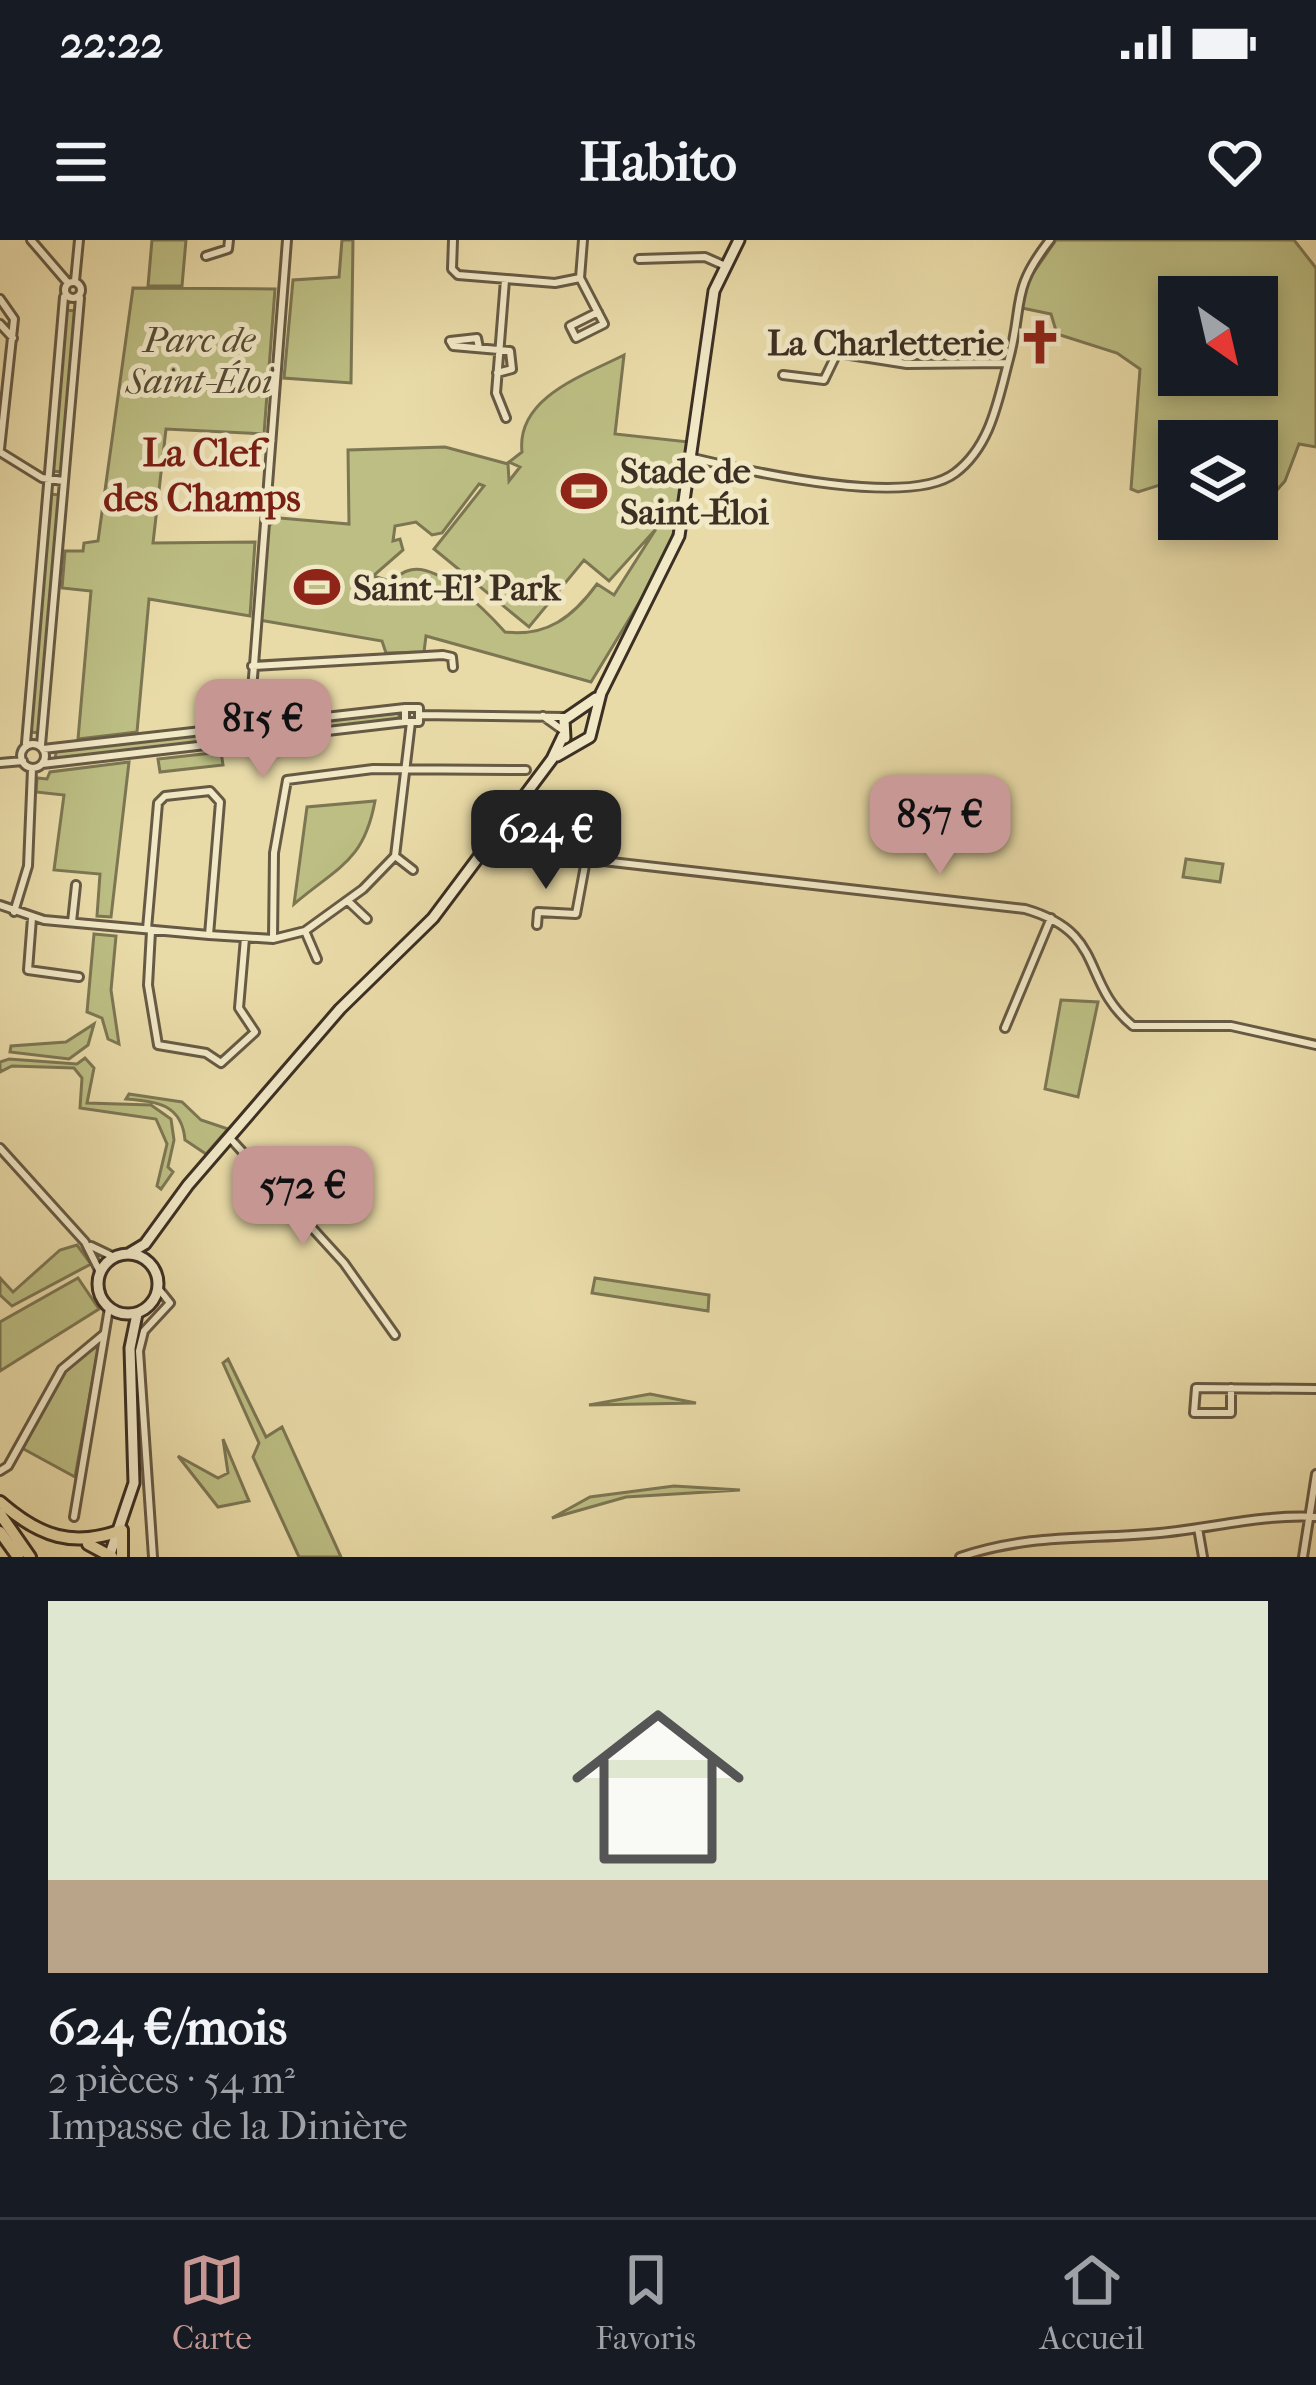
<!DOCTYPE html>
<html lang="fr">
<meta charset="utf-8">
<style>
:root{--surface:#171b24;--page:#20242c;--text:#f1f3f6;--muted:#9ea1a6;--line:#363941;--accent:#c59692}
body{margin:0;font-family:"IM FELL French Canon",serif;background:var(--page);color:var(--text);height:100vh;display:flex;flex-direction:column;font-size:45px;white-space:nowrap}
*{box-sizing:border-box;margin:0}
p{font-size:39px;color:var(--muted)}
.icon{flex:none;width:66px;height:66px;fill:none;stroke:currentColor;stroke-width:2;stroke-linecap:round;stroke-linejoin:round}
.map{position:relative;height:1317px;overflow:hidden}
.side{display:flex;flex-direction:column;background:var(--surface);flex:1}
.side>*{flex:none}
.needle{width:78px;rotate:146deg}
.buttons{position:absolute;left:1158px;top:36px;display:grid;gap:24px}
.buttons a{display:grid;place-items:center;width:120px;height:120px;border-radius:0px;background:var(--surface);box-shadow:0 6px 18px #0003;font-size:60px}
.price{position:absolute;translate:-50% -102px;padding:0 27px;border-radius:24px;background:var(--accent);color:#111;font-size:39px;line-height:78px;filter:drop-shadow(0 3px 6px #0008)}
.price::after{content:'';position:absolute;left:50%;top:72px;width:36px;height:27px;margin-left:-18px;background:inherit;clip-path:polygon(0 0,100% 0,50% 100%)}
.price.current{background:#222;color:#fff}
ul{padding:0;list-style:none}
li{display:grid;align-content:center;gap:24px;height:636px;padding:0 48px}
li+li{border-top:3px solid var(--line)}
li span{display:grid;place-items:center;height:372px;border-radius:0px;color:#555}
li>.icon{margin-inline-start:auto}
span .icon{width:216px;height:216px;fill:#fffc;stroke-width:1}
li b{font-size:51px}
.status{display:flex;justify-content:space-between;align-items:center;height:84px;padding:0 60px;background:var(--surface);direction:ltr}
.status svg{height:33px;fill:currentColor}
header{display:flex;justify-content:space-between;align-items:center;height:156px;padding:0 48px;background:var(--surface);font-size:54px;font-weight:800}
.tab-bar{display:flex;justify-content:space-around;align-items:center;height:168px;border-top:3px solid var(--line);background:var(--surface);font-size:33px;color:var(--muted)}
.tab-bar a{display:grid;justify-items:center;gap:6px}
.tab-bar .current{color:var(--accent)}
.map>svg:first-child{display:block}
</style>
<div class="status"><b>22:22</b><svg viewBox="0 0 49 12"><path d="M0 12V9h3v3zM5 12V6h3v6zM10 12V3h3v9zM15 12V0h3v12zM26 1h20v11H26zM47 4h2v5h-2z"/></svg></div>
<header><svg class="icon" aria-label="menu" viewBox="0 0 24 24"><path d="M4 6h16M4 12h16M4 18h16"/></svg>Habito<svg class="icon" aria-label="heart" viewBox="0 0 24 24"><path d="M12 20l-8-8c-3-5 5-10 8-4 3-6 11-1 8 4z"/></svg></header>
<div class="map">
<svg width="1316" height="1317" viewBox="0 0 1316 1317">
<rect width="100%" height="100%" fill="#e9dba8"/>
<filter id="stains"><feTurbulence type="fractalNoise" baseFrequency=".00167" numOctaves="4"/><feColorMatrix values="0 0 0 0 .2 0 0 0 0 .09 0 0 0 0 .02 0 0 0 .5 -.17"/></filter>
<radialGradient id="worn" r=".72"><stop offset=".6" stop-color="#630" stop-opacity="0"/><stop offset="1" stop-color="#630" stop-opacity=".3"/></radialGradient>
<path fill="#bcbe83" stroke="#7c7653" stroke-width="3" fill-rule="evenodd" d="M152,0H186L182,46H148Z
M342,0H353L351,143L284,138L293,40L339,37Z
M1056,0H1294L1316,28V207L1299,204L1285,241L1269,259H1257V201H1179V239L1138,252L1131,249L1140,129L1117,113L1057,94L1051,74L1022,68L1027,42ZM1179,57H1257V135H1179Z
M133,48L275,49L264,194L166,189L153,303L255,302L250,376L149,359L137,492L78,499L91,351L62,348L65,311H83L84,303L98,301Z
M66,70L76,71L62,232L52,231Z
M624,115L615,194L689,202L678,279L665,320L591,442L426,396L424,412L386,413L382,401L259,380L268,286L280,278L349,284L348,210L445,207L508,224L509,241L520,227L509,222L522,212C516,157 585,135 624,115ZM479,244L484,246L434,309L529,387L584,320L609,341L656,289L614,355L597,344C573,377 547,397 505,392C488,373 436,319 407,331C401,333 396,338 390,341L373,336L403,310L400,299L393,301L395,286L416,282L432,295L442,293Z
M50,254L60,255L40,493L30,492Z
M399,473V480L257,498L256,488Z
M234,491L235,501L55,521L56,511Z
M221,512L223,525L160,532L158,519Z
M129,522L111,677L97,676L100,634L54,630L64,555L36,552L37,538L47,539L50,532Z
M375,561C364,621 339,626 294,664L307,567Z
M1186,619L1223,624L1220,642L1183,637Z
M94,694L116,696L111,750L119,804L108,799L102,778L87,772Z
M1061,760L1098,762L1078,857L1045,849Z
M94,784L88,805L69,819L10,812L11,806L66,802Z
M85,818L94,828L87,863L151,865L171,879L174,900L168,927L173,932L161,949L157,946L167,904L156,879L80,868L82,838L74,828L12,826L0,832V822L9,819L77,824Z
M129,854L182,862L201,880L228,889L206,914L185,900C182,864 156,861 126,859Z
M77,1005L91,1024L12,1066L0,1055V1038L13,1052L60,1010Z
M78,1038L99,1069L0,1131V1082Z
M595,1038L709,1055L708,1071L592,1053Z
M99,1105L75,1237L20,1207L70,1124Z
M228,1119L266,1197L282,1187L341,1317H299L253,1217L259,1203L223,1123Z
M650,1154L696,1163L589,1165Z
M223,1199L249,1261L218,1267L178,1216L218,1238L228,1233Z
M674,1246L740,1250L626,1257L552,1278L590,1257Z"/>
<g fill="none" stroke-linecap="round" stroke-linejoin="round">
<g stroke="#675a44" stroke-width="12">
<path id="minor" d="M31,0L68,43
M453,0L452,29L458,35L555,43L580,38
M583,0L580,38L604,84L576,98L570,86L598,72
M206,16L228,9L229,0
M639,19L705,17L723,25
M505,40L496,153L506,178
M75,41L79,0
M65 50a8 8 0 1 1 16 0a8 8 0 1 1-16 0Z
M0,59L14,79L0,209
M0,84L13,98
M479,108L477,98L450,101L453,106L510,111L512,129L497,133
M783,135L824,140L837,113L907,124L1007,123
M0,212L42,238L63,241
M693,218C748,231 909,268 955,233C991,206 998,160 1009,119C1024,62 1010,51 1050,0
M252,426L443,415L452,417L453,427
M405,468H419V482H405Z
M419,475L566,477
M543,476L561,489
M248,502L287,0
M26,503L64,57
M21 516a12 12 0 1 1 24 0a12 12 0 1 1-24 0Z
M41,505L80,58
M43,509L405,468
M0,523L23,521
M42,524L405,482
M488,608L1025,669C1108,693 1079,741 1133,786H1231L1316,805
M395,616L413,630
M348,661L367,679
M0,665L44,680L209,695L273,699L305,691L363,649L395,616L411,482
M14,672L28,626L32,529
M32,678L28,730L79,737
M72,682L76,645
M537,685L538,672L576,674L586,620
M147,689L158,563L165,556L210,551L220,562L209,695
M151,691L148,745L158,805L206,813L221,823L255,792L239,768L245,698
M305,691L317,719
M273,699L274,613L287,540L373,529L526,530
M1005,788L1051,678
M229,897L344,1023L395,1095
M0,908L85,1002L100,1032
M91,1006L114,1017
M1231,1148V1173H1194L1196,1148L1316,1149
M0,1231L8,1226L62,1129L104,1094
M74,1277L109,1068
M1198,1288L1203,1317
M153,1317L139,1111L144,1091L170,1063L158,1048
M960,1317C1032,1293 1088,1300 1160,1293C1213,1288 1263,1274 1316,1277
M1303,1317L1316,1234"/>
</g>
<g stroke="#3c2f23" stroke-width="15">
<path id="secondary" d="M565,498L564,480L596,458
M557,516L590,497L601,453L679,296L714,51L739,0
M130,1013L145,1004L188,945L340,769L433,678L552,519L563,496
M98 1044a30 30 0 1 1 60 0a30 30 0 1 1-60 0Z
M109,1317L134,1243L130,1108L137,1074"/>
</g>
<g stroke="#3c2f23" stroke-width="16">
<path id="trunk" d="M0,1262C40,1297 73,1308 122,1290V1317
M0,1274L30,1317
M0,1292L18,1317
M88,1304L112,1317"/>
</g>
<use href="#minor" stroke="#f1e8c6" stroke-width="6"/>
<use href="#secondary" stroke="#f1e8c6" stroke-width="9"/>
<use href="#trunk" stroke="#e9dba8" stroke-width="10"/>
</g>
<defs>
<g id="church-bare" transform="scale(3.6)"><path d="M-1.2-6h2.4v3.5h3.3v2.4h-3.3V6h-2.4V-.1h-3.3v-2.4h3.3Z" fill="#8f2418" stroke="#f1e8c6" stroke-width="2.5" paint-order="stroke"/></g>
<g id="stadium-bare" transform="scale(3.6)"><path d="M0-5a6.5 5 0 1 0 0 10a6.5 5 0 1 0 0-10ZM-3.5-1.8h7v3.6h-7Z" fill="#8f2418" stroke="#f1e8c6" stroke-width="2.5" paint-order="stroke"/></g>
</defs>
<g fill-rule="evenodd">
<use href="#church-bare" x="1040" y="102"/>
<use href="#stadium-bare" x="584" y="251"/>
<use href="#stadium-bare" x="317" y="347"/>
</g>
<g text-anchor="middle" stroke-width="10" stroke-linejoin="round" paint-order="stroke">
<g font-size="36" font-style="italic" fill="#564c36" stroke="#f1e8c6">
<text x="199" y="112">Parc de<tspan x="199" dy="41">Saint-Éloi</tspan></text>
</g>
<g font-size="36" font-weight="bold" fill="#3c2f23" stroke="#f1e8c6" text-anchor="start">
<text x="1004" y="115" text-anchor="end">La Charletterie</text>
<text x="620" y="243">Stade de<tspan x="620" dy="41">Saint-Éloi</tspan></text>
<text x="353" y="360">Saint-El' Park</text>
</g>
<g font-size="39" font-weight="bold" fill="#7a1f14" stroke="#f1e8c6">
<text x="202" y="226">La Clef<tspan x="202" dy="45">des Champs</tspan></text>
</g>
</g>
<rect width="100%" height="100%" filter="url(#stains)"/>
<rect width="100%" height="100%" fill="url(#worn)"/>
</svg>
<div class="buttons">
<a><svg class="needle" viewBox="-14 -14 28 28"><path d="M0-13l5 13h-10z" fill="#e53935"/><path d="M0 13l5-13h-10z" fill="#9ea1a6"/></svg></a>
<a><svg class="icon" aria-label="layers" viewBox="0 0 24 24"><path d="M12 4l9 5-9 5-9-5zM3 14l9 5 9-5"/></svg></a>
</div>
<b class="price" style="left:263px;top:541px">815 €</b>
<b class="price" style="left:940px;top:637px">857 €</b>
<b class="price current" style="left:546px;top:652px">624 €</b>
<b class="price" style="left:303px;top:1008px">572 €</b>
</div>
<section class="side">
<ul>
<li><span style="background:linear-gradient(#dfe7d0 75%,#b9a48a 0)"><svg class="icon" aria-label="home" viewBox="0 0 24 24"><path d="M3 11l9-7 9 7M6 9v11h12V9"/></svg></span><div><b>624 €/mois</b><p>2 pièces · 54 m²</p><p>Impasse de la Dinière</p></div></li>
</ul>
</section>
<nav class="tab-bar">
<a class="current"><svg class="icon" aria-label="map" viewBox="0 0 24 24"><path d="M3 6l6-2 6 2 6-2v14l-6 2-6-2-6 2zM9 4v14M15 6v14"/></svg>Carte</a>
<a><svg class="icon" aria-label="saved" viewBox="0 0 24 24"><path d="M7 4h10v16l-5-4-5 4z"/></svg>Favoris</a>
<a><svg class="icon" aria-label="home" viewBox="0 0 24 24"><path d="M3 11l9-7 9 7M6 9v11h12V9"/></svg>Accueil</a>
</nav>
